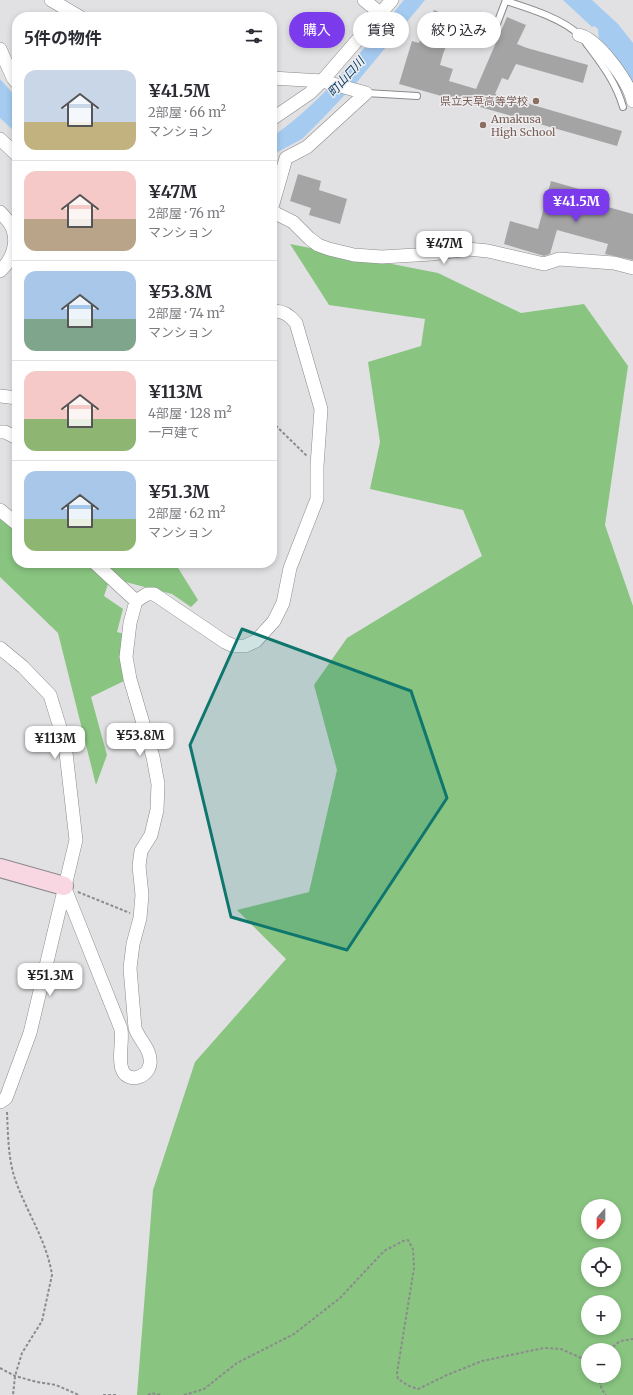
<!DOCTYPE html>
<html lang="ja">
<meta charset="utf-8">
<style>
:root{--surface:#fff;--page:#f7f7f7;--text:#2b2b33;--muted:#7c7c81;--line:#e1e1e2;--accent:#7c3aed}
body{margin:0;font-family:Merriweather,"Noto Sans JP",serif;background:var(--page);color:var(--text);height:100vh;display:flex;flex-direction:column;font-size:15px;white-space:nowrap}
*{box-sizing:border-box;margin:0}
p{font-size:13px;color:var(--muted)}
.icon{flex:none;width:22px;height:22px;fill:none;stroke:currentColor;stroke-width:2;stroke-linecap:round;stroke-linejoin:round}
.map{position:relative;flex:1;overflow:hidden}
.drawer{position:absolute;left:12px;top:12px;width:265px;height:556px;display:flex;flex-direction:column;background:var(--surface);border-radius:16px;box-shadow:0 2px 6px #0003}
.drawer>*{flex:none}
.guide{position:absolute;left:289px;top:12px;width:284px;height:36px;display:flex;gap:8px}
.needle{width:26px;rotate:201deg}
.buttons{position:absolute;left:581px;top:1199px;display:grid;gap:8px}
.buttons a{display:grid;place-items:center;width:40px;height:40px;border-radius:50%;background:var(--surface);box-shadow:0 2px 6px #0003;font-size:20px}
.price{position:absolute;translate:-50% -34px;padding:0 9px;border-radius:8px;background:#fff;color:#222;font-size:13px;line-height:26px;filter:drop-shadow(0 1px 2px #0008)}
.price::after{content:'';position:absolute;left:50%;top:24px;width:12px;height:9px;margin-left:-6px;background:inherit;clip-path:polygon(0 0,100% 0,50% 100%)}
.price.on{background:var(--accent);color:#fff}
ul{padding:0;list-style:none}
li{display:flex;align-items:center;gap:12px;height:100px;padding:0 12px}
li+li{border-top:1px solid var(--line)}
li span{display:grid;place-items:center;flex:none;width:112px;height:80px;border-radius:12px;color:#555}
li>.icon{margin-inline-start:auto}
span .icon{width:48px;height:48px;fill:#fffc;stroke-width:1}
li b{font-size:17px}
h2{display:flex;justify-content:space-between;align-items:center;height:48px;padding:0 12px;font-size:17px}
.tag{padding:0 14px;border-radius:18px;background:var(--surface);box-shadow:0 2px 6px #0003;font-size:14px;line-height:36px}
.tag.on{background:var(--accent);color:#fff}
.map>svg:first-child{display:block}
</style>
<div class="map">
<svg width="633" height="1395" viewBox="0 0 633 1395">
<rect width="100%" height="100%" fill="#e1e1e3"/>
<path fill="#89c581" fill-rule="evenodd" d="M290,244L438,273L521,313L584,304L628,366L605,525L633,606V1395H137L153,1190L195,1062L286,959L237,910L309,892L337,770L314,685L347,638L482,556L463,510L370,489L380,442L368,362L421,346L425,319L329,305ZM588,1206H614V1232H588ZM588,1254H614V1280H588ZM588,1302H614V1328H588ZM588,1350H614V1376H588Z
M0,505L17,517V563H175L198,600L191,607L172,594L110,578L104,596L123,609L117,632L131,636L124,681L91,697L107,755L96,785L58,633L0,577Z"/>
<path fill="#a5cbf1" d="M404,0H425L357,82L323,118L302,139L272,155V137C324,101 364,48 404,0Z
M563,0H592L618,24L633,43V91L629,77L625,70L599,43L598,29L594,26L592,27Z
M0,79L17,98V134L0,118Z"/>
<path fill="#a5a4a5" d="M434,10L457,20L443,54L440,65L453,69L449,81L476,89L507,17L526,25L517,44L527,48L588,65L583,83L516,64L508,80L502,78L495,94L622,131L617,146L399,84L412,41L419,43Z
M298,174L321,181L319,190L347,199L340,224L309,215L311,208L290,201Z
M551,181L610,198L608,207L633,214V260L605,254L608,244L557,230L550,254L544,256L504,244L510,221L538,229Z"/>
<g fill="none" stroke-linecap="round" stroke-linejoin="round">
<g stroke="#898a8b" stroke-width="8">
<path id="lane" d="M506,1C528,8 564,19 580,36
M495,29L506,0
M586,43C601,63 616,82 623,107
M366,93L417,96"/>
</g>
<g stroke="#898a8b" stroke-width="14">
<path id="street" d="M51,0L80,17
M364,0L380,13
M579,35C598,39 629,82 633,101
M0,49L13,78L17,83
M272,78L322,81L366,93L307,147L286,158L272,207L273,212L293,222L309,238L318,245L329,249L354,255L382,257L432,254L468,249L488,251L544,264L559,259L614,263L633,268
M272,119L310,93L322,81L392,0
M0,139L17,155
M0,212C5,217 11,223 13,230C18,245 11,261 0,271
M0,396L17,398
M0,432H5L17,438
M0,510L17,524
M95,563L136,601
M0,648L23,667L50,695L65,744L76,840L30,1033L6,1098L0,1102
M64,886L121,1029C123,1041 118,1059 122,1069C127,1084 148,1078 150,1064C152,1050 139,1040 135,1028L130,968L133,944L140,918L142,895L139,866L141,851L151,835L157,810L158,784L153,757L130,679L126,657L130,623L136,601L147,594H154L225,642L234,646H245L256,641L274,621L283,603L290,568L317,499V466L321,409L296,323C290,316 282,309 272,312"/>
</g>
<g stroke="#898a8b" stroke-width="20">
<path id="secondary" d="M0,868L64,886"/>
</g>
<path stroke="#8b8b8c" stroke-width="2" stroke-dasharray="3 2" stroke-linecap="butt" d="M272,422L307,456
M78,892L130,913
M7,1112C8,1134 8,1158 15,1179C26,1211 47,1241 52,1275L42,1321L22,1353L15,1376L13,1395
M609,1350L620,1341L633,1339
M0,1368L15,1376L37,1382L56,1385L79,1395
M598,1376L602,1390L606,1395
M103,1395H116
M148,1395L151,1393L161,1395
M184,1395L204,1389L237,1363L294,1334L340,1298L384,1251L403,1241L408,1240L413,1249L414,1268L397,1373L398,1379L409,1386L418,1389L447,1375L482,1361L544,1348L561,1349L588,1361"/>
<use href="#lane" stroke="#fff" stroke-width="6"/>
<use href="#street" stroke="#fff" stroke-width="13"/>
<use href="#secondary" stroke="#f8d6e2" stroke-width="18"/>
</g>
<path fill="#0f766e" fill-opacity="0.2" stroke="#0f766e" stroke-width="3" stroke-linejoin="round" d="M242,629L411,691L447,798L347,950L231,917L190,745Z"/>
<g fill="#8d6e63" stroke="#eeeef0" stroke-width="1.5">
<circle cx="536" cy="101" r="4"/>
<circle cx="483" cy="125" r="4"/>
</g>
<g text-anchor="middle" stroke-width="3" stroke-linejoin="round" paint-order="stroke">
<g font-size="11" fill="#785e54" stroke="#eeeef0" text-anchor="end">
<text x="528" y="105">県立天草高等学校</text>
<text x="491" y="123" text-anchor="start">Amakusa<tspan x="491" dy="13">High School</tspan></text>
</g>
<g font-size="12" font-style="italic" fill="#083b62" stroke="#eeeef0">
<text transform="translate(346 77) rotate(-48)" y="4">町山口川</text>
</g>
</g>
</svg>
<div class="buttons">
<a><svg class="needle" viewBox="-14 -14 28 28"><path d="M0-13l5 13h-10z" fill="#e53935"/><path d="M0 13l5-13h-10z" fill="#7c7c81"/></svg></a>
<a><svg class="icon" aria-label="locate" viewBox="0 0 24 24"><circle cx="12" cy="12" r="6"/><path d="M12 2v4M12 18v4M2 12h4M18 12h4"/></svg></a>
<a>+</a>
<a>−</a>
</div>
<b class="price on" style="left:576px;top:223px">¥41.5M</b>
<b class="price" style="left:444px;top:265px">¥47M</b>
<b class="price" style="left:140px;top:757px">¥53.8M</b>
<b class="price" style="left:55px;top:760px">¥113M</b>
<b class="price" style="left:50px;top:997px">¥51.3M</b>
<div class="guide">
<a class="tag on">購入</a>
<a class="tag">賃貸</a>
<a class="tag">絞り込み</a>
</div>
<section class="drawer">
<h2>5件の物件<svg class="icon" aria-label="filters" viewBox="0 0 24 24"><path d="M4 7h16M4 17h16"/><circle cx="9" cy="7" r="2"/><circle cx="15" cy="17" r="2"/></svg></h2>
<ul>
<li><span style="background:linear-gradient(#c9d6e8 65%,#c2b280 0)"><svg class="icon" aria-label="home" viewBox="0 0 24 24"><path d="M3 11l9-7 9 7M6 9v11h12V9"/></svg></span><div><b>¥41.5M</b><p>2部屋 · 66 m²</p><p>マンション</p></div></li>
<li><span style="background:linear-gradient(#f6c9c9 60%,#b9a48a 0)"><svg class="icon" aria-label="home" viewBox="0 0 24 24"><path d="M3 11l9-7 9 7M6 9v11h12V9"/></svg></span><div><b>¥47M</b><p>2部屋 · 76 m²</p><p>マンション</p></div></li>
<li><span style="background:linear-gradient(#a9c7e8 60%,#7fa58c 0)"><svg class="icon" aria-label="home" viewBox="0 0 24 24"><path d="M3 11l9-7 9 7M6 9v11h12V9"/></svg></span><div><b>¥53.8M</b><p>2部屋 · 74 m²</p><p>マンション</p></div></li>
<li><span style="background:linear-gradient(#f6c9c9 60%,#8fb573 0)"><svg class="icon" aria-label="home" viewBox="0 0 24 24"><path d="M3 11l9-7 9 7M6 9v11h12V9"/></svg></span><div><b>¥113M</b><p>4部屋 · 128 m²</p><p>一戸建て</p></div></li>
<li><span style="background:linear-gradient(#a9c7e8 60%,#8fb573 0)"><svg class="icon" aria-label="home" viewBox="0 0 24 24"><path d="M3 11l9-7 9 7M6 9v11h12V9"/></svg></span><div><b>¥51.3M</b><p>2部屋 · 62 m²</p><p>マンション</p></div></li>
</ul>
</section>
</div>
